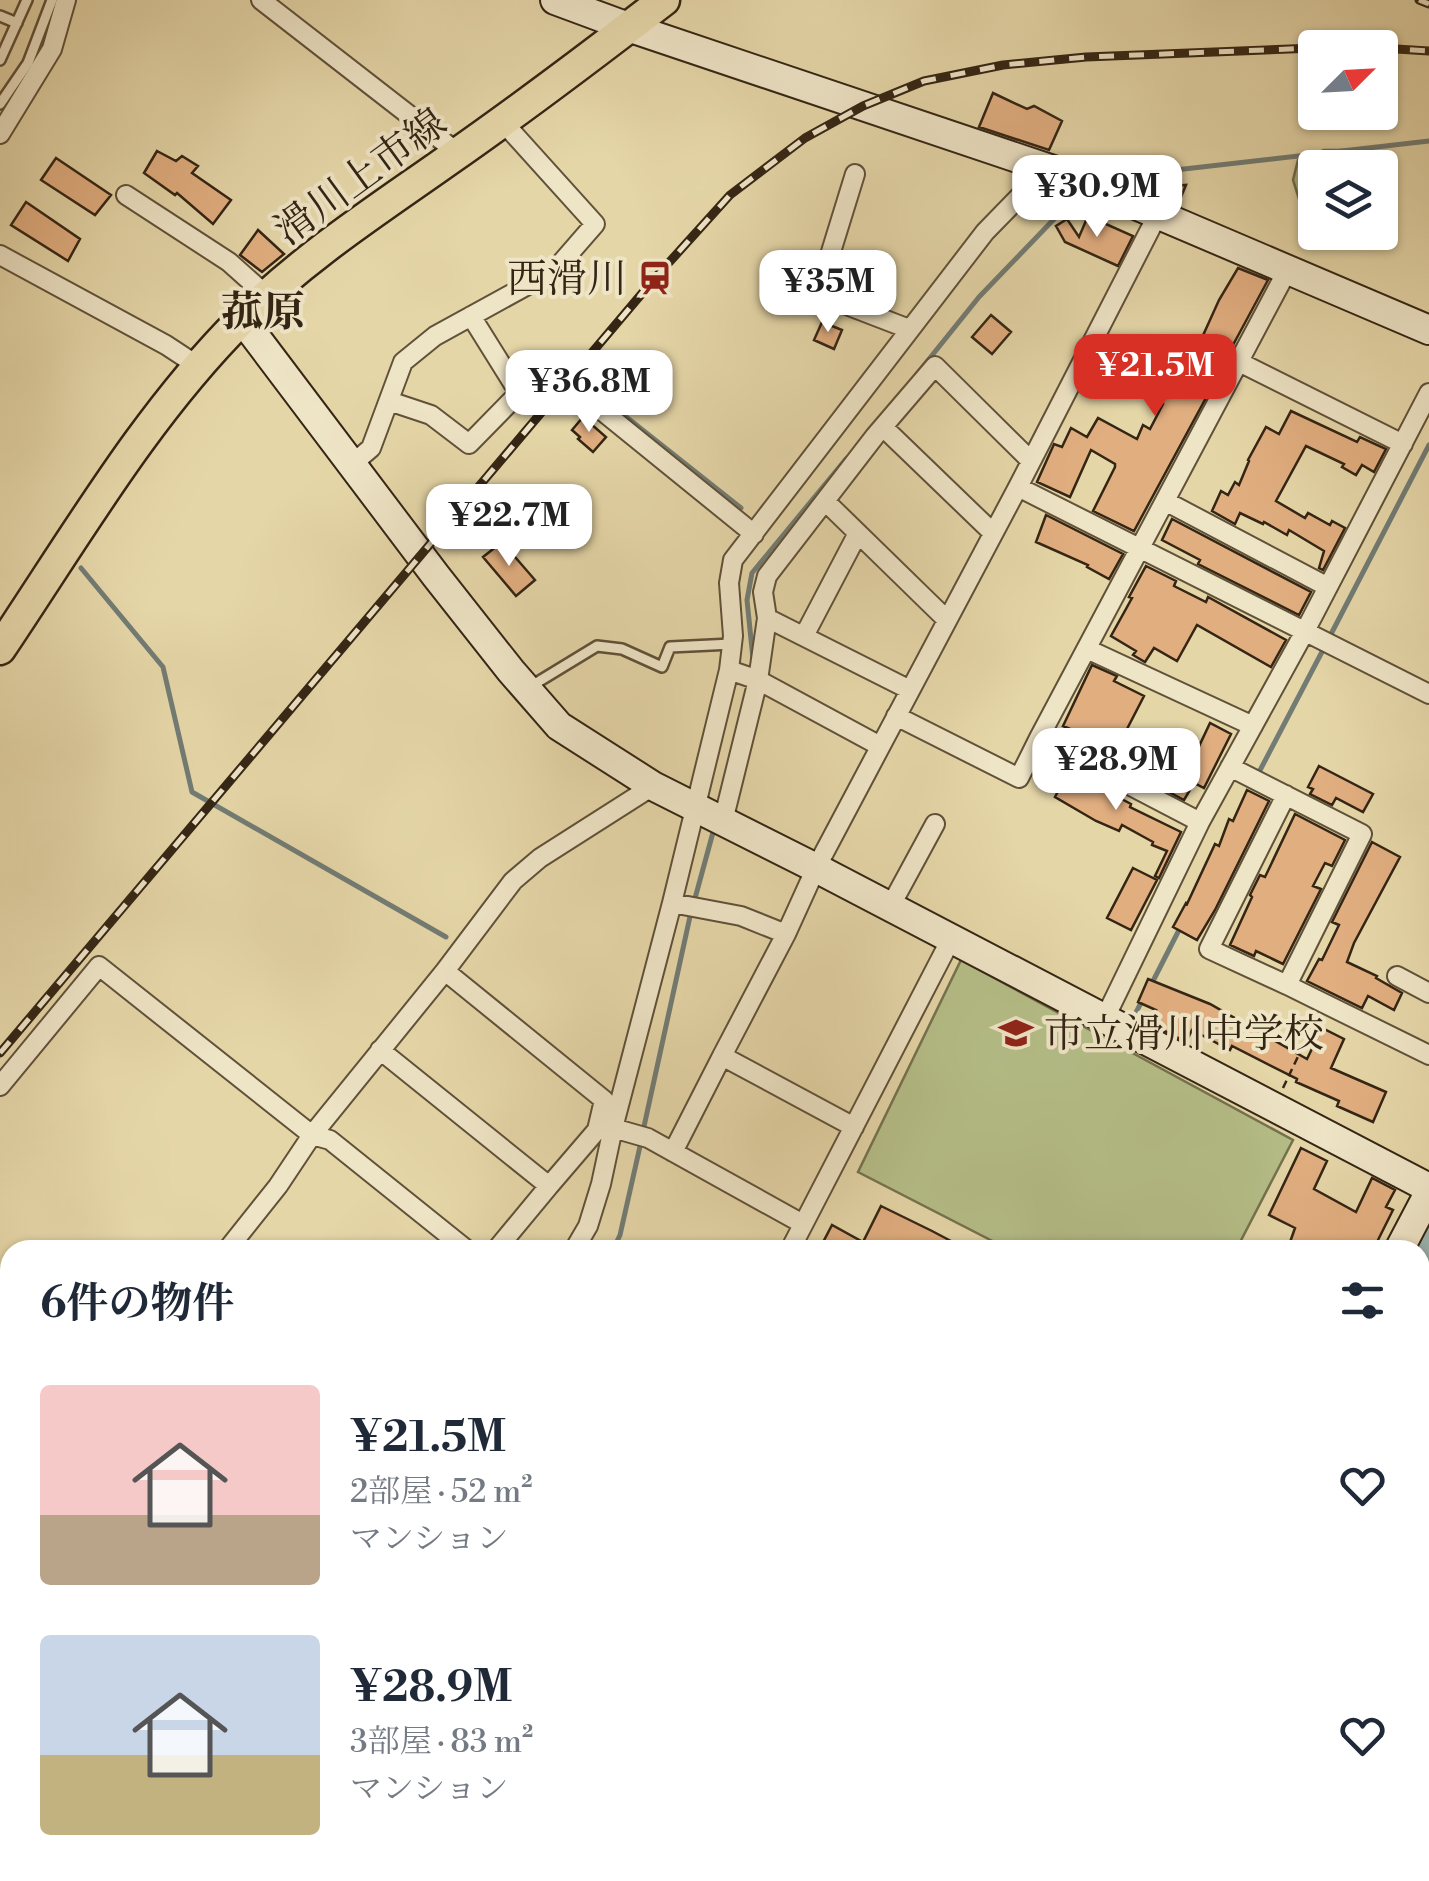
<!DOCTYPE html>
<html lang="ja">
<meta charset="utf-8">
<style>
:root{--surface:#fff;--page:#f6f6f7;--text:#1f2937;--muted:#747a83;--accent:#d93025}
body{margin:0;font-family:"Libre Bodoni","Noto Serif JP",serif;background:var(--page);color:var(--text);height:100vh;display:flex;flex-direction:column;font-size:38px;white-space:nowrap}
*{box-sizing:border-box;margin:0}
p{font-size:32px;color:var(--muted)}
.icon{flex:none;width:55px;height:55px;fill:none;stroke:currentColor;stroke-width:2;stroke-linecap:round;stroke-linejoin:round}
.map{position:relative;flex:1;overflow:hidden}
.drawer{position:absolute;left:0px;top:1240px;width:1430px;height:642px;display:flex;flex-direction:column;background:var(--surface);border-radius:30px 30px 0 0;box-shadow:0 2px 8px #0004}
.drawer>*{flex:none}
.needle{width:65px;rotate:66deg}
.tools{position:absolute;left:1298px;top:30px;display:grid;gap:20px}
.tools a{display:grid;place-items:center;width:100px;height:100px;border-radius:10px;background:var(--surface);box-shadow:0 2px 8px #0004;font-size:50px}
.price{position:absolute;translate:-50% -85px;padding:0 22px;border-radius:20px;background:#fff;color:#222;font-size:32px;line-height:65px;filter:drop-shadow(0 2px 5px #0008)}
.price::after{content:'';position:absolute;left:50%;top:60px;width:30px;height:22px;margin-left:-15px;background:inherit;clip-path:polygon(0 0,100% 0,50% 100%)}
.price.current{background:var(--accent);color:#fff}
ul{padding:0;list-style:none}
li{display:flex;align-items:center;gap:30px;height:250px;padding:0 40px}
li span{display:grid;place-items:center;flex:none;width:280px;height:200px;border-radius:10px;color:#555}
li>.icon{margin-inline-start:auto}
span .icon{width:120px;height:120px;fill:#fffc;stroke-width:1}
li b{font-size:42px}
h2{display:flex;justify-content:space-between;align-items:center;height:120px;padding:0 40px;font-size:42px}
.map>svg:first-child{display:block}
</style>
<div class="map">
<svg width="1429" height="1881" viewBox="0 0 1429 1881">
<rect width="100%" height="100%" fill="#e5d6a8"/>
<filter id="stains"><feTurbulence type="fractalNoise" baseFrequency=".002" numOctaves="4"/><feColorMatrix values="0 0 0 0 .2 0 0 0 0 .09 0 0 0 0 .02 0 0 0 .5 -.17"/></filter>
<radialGradient id="worn" r=".72"><stop offset=".6" stop-color="#630" stop-opacity="0"/><stop offset="1" stop-color="#630" stop-opacity=".3"/></radialGradient>
<path fill="#b5be88" stroke="#74724e" stroke-width="2.5" d="M1324,150H1344L1357,161L1359,167L1315,168V208L1299,199L1293,180L1298,160Z
M961,960L1293,1140L1236,1250H1010L858,1172Z"/>
<g fill="none" stroke-linecap="round" stroke-linejoin="round">
<path stroke="#727c74" stroke-width="5" d="M1112,185L1149,173L1429,141
M917,374L979,297L1057,216L1090,198
M601,397L741,508
M81,568L163,667L192,792L446,937
M1329,638L1429,445
M753,659L747,600L752,573L846,459
M1257,776L1324,648
M694,902L715,825
M1151,985L1180,928
M1132,1020L1143,999
M643,1131L691,912
M613,1250L620,1235L641,1142
M288,1881L291,1872"/>
<path stroke="#9bb6b4" stroke-width="30" d="M1419,1250L1429,1231
M1267,1872L1269,1881"/>
</g>
<path fill="#e1ae80" stroke="#342514" stroke-width="2.5" d="M993,93L1027,109L1034,106L1062,121L1049,150L979,127Z
M157,151L176,161L182,156L198,166L192,173L231,200L213,224L177,193L175,195L144,173Z
M56,158L111,195L95,215L41,180Z
M1186,185L1178,204L1157,195L1159,187Z
M26,202L80,239L68,261L11,225Z
M1088,216L1133,236L1118,266L1065,242L1056,226L1067,219L1079,237Z
M258,230L284,254L262,272L240,255Z
M1238,268L1268,280L1233,345L1231,343L1214,383L1134,531L1093,511L1115,467V464L1091,450L1070,497L1037,482L1054,444L1062,447L1071,428L1087,437L1098,418L1137,439L1143,425L1150,429L1163,404L1159,402L1170,381L1192,393L1202,368L1180,358L1189,337L1200,342L1219,300Z
M991,315L1011,332L992,354L972,337Z
M822,322L842,330L834,349L814,340Z
M1291,411L1357,442L1360,437L1386,449L1374,472L1362,465L1356,475L1342,467L1344,464L1306,446L1276,501L1305,518L1308,513L1330,525L1332,521L1345,528L1323,570L1319,568L1324,551L1289,530L1287,535L1264,522L1263,524L1240,513L1235,524L1212,511L1221,491L1228,495L1235,482L1239,485L1249,461L1248,460L1266,427L1279,434Z
M583,417L606,437L593,452L578,439L580,437L572,430Z
M1046,515L1123,554L1109,579L1087,567L1088,565L1036,542Z
M1172,519L1311,592L1299,615L1198,564L1200,560L1162,540Z
M502,542L535,580L516,596L483,557Z
M1146,566L1176,581L1174,586L1206,602L1208,597L1286,640L1271,667L1197,625L1177,661L1154,648L1145,662L1133,655L1136,651L1111,636L1132,598L1129,597Z
M1092,665L1117,676L1114,681L1144,696L1127,729L1163,743L1193,759L1210,723L1231,734L1204,788L1194,783L1184,800L1156,785L1163,774L1122,753V751L1063,726Z
M1319,766L1373,794L1363,812L1336,798L1332,805L1310,794L1313,789L1308,787Z
M1069,771L1131,804L1130,807L1181,832L1159,878L1155,876L1167,851L1152,845L1153,842L1122,825L1119,831L1096,821L1055,797Z
M1247,790L1269,801L1215,910L1197,940L1173,927L1186,903L1187,904L1215,844L1219,846L1229,819L1233,821Z
M1295,814L1345,840L1332,866L1325,863L1313,886L1321,889L1283,964L1256,951L1254,956L1230,945L1252,897L1250,895L1260,875L1265,877Z
M1372,842L1400,857L1354,943L1347,962L1377,976L1376,978L1402,993L1394,1010L1368,996L1362,1008L1307,981L1319,959L1322,960L1339,925L1332,922Z
M1133,868L1157,880L1131,930L1107,918Z
M1148,979L1210,1004L1307,1059L1322,1028L1344,1039L1331,1068L1386,1092L1373,1122L1337,1106L1339,1101L1296,1082L1297,1079L1232,1046L1230,1050L1192,1030L1186,1042L1148,1022L1156,1010L1138,1002Z
M1301,1148L1327,1161L1314,1189L1356,1212L1372,1178L1395,1190L1386,1207L1393,1210L1373,1250H1298L1289,1245L1295,1228L1269,1215Z
M881,1206L932,1231L968,1250H819L832,1225L863,1242Z"/>
<g fill="none" stroke-linecap="round" stroke-linejoin="round">
<g stroke="#605139" stroke-width="14">
<path id="lane" d="M0,16L17,23
M0,60L27,0
M0,104L28,63L52,0
M528,688L597,646L622,649L662,667L670,647L732,644"/>
</g>
<g stroke="#605139" stroke-width="22">
<path id="street" d="M261,0L458,153
M0,134L52,49L66,0
M855,174L818,294L909,329
M126,195L229,262L267,296
M0,255L166,345L198,366
M1239,362L1403,444
M389,401L431,415L469,444L519,393L471,316
M590,401L754,534
M883,427L993,533
M351,465L371,448L403,362L435,336L555,270L595,224L503,122
M1018,487L1429,694
M825,501L947,620
M1165,501L1328,587
M804,636L858,533
M1087,649L1253,726
M729,670L758,680L880,746
M910,690L767,618L763,592L767,576L875,436L935,366L1031,461
M896,716L1019,778L1039,738
M1230,767L1362,834L1287,985L1429,1055
M1286,795L1209,949L1287,985
M723,821L758,680L767,618
M1200,822L1039,738L1288,269
M672,903L741,916L786,934L722,1056
M890,907L935,824
M786,934L816,868L1018,487L1158,214
M1397,976L1429,993
M1104,1020L1200,822L1304,633L1429,393
M380,1050L549,1186L597,1130L604,1100L445,971
M0,1086L99,966L312,1135L330,1140L467,1250
M613,1128L648,1138L803,1224
M673,1152L722,1056L854,1127
M227,1250L278,1186L312,1135L445,971L513,881L540,858L653,786
M496,1250L549,1186
M574,1250L588,1226L601,1184L613,1128L672,903L729,670L733,636L729,583L733,560L985,232L1022,194L1056,171
M790,1250L951,939
M1420,1355L1429,1360
M0,1476L10,1483
M1420,1540L1429,1546
M1420,1777L1429,1761
M0,1800L10,1806
M0,1835L10,1821
M118,1872L132,1881
M913,1872L915,1881
M70,1881L76,1872
M269,1881L272,1872
M829,1881L835,1872
M1360,1881L1365,1872"/>
</g>
<g stroke="#342514" stroke-width="32">
<path id="secondary" d="M555,0L628,27L1056,171L1429,330
M242,319L436,576L511,671L559,726L653,786L816,868L1429,1188
M1399,1250L1429,1193
M0,1515L10,1522
M1420,1795L1429,1800
M546,1872L559,1881
M1072,1881L1077,1872"/>
</g>
<g stroke="#342514" stroke-width="35">
<path id="primary" d="M0,649C76,536 145,416 241,320C304,257 379,209 451,158C524,107 594,54 664,0"/>
</g>
<path stroke="#342514" stroke-width="2.5" stroke-dasharray="8 5" stroke-linecap="butt" d="M1283,1088L1316,1019"/>
<use href="#lane" stroke="#eee4c6" stroke-width="9"/>
<use href="#street" stroke="#eee4c6" stroke-width="18"/>
<use href="#secondary" stroke="#eee4c6" stroke-width="28"/>
<use href="#primary" stroke="#e5d6a8" stroke-width="30"/>
<g stroke="#342514" stroke-width="9">
<path id="rail" d="M1419,0L1429,4
M1322,48H1359
M1380,48L1429,51
M0,1053L655,278L730,195L805,138L863,106L924,81L1003,65L1086,57L1315,48"/>
</g>
<use href="#rail" stroke="#eee4c6" stroke-width="5" stroke-dasharray="15" stroke-linecap="butt"/>
</g>
<defs>
<g id="station-bare" transform="scale(2.7)"><path d="M-3-6H3Q5-6 5-4V2Q5 4 3 4L4.5 6H3L1.5 4h-3L-3 6H-4.5L-3 4Q-5 4-5 2V-4Q-5-6-3-6ZM-3.5-4v3h7v-3ZM-3.5 1v1.5H-2V1ZM2 1v1.5H3.5V1Z" fill="#8f2418" stroke="#eee4c6" stroke-width="2.5" paint-order="stroke"/></g>
<g id="school-bare" transform="scale(2.7)"><path d="M0-5L7-2L0 1L-7-2ZM-4 1L0 2.5L4 1V4Q0 6-4 4Z" fill="#8f2418" stroke="#eee4c6" stroke-width="2.5" paint-order="stroke"/></g>
</defs>
<g fill-rule="evenodd">
<use href="#station-bare" x="655" y="278"/>
<use href="#school-bare" x="1016" y="1033"/>
</g>
<g text-anchor="middle" stroke-width="8" stroke-linejoin="round" paint-order="stroke">
<g font-size="40" fill="#342514" stroke="#eee4c6">
<text transform="translate(360 176) rotate(-36)" y="14">滑川上市線</text>
</g>
<g font-size="40" fill="#342514" stroke="#eee4c6" text-anchor="end">
<text x="627" y="292">西滑川</text>
<text x="1044" y="1047" text-anchor="start">市立滑川中学校</text>
</g>
<g font-size="42" font-weight="bold" fill="#342514" stroke="#eee4c6">
<text x="263" y="326">菰原</text>
</g>
</g>
<rect width="100%" height="100%" filter="url(#stains)"/>
<rect width="100%" height="100%" fill="url(#worn)"/>
</svg>
<div class="tools">
<a><svg class="needle" viewBox="-14 -14 28 28"><path d="M0-13l5 13h-10z" fill="#e53935"/><path d="M0 13l5-13h-10z" fill="#747a83"/></svg></a>
<a><svg class="icon" aria-label="layers" viewBox="0 0 24 24"><path d="M12 4l9 5-9 5-9-5zM3 14l9 5 9-5"/></svg></a>
</div>
<b class="price" style="left:1097px;top:240px">¥30.9M</b>
<b class="price" style="left:828px;top:335px">¥35M</b>
<b class="price current" style="left:1155px;top:419px">¥21.5M</b>
<b class="price" style="left:589px;top:435px">¥36.8M</b>
<b class="price" style="left:509px;top:569px">¥22.7M</b>
<b class="price" style="left:1116px;top:813px">¥28.9M</b>
<section class="drawer">
<h2>6件の物件<svg class="icon" aria-label="filters" viewBox="0 0 24 24"><path d="M4 7h16M4 17h16"/><circle cx="9" cy="7" r="2"/><circle cx="15" cy="17" r="2"/></svg></h2>
<ul>
<li><span style="background:linear-gradient(#f6c9c9 65%,#b9a48a 0)"><svg class="icon" aria-label="home" viewBox="0 0 24 24"><path d="M3 11l9-7 9 7M6 9v11h12V9"/></svg></span><div><b>¥21.5M</b><p>2部屋 · 52 m²</p><p>マンション</p></div><svg class="icon" aria-label="heart" viewBox="0 0 24 24"><path d="M12 20l-8-8c-3-5 5-10 8-4 3-6 11-1 8 4z"/></svg></li>
<li><span style="background:linear-gradient(#c9d6e8 60%,#c2b280 0)"><svg class="icon" aria-label="home" viewBox="0 0 24 24"><path d="M3 11l9-7 9 7M6 9v11h12V9"/></svg></span><div><b>¥28.9M</b><p>3部屋 · 83 m²</p><p>マンション</p></div><svg class="icon" aria-label="heart" viewBox="0 0 24 24"><path d="M12 20l-8-8c-3-5 5-10 8-4 3-6 11-1 8 4z"/></svg></li>
</ul>
</section>
</div>
